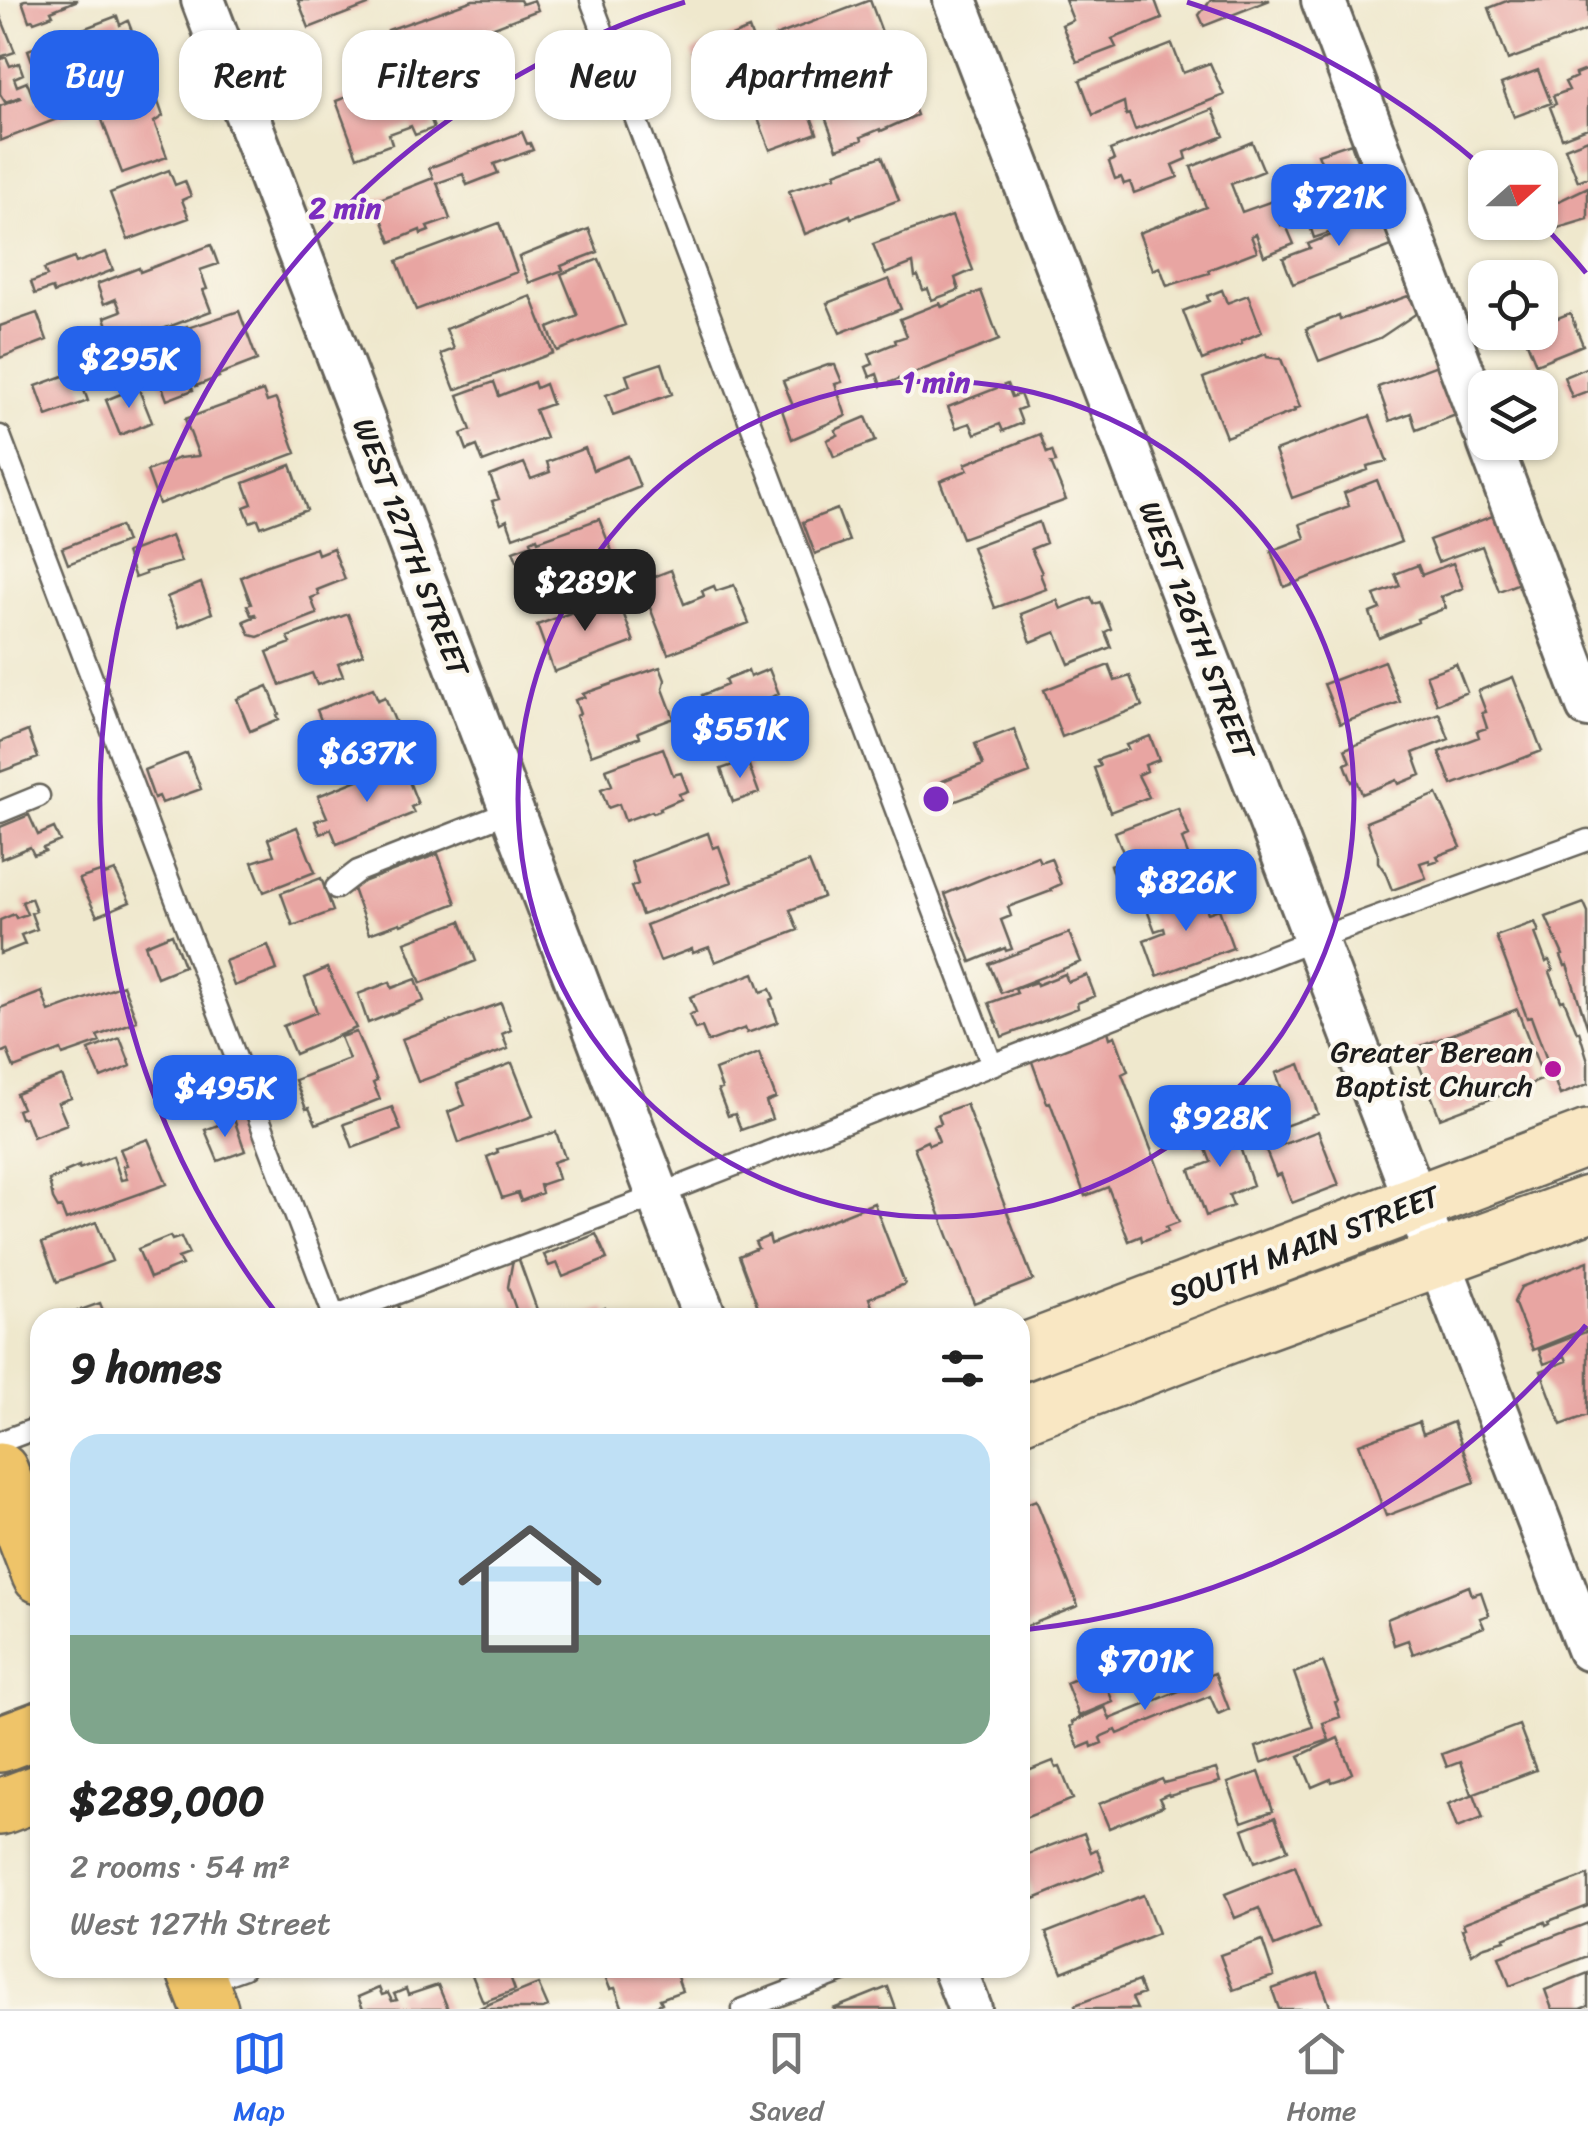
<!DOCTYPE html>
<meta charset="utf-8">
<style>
:root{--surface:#fff;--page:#f2f2f2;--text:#222;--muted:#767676;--line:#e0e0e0;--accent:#2563eb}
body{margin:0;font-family:Sriracha,sans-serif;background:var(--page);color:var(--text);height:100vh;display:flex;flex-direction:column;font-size:38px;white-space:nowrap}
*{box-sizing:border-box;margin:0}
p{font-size:32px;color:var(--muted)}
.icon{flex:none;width:55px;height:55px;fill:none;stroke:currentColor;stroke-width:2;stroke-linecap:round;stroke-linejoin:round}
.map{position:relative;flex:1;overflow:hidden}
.panel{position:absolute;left:30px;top:1308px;width:1000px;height:670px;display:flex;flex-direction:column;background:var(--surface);border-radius:30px;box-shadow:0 2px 8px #0004}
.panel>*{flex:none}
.top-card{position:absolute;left:30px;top:30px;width:1000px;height:90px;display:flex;gap:20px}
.needle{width:65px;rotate:69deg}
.controls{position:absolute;left:1468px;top:150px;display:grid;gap:20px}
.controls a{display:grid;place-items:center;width:90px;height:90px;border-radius:20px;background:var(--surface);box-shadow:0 2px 8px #0004;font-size:50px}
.price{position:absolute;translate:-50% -85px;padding:0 22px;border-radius:20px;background:var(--accent);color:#fff;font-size:32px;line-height:65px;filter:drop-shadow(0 2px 5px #0008)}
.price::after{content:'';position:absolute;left:50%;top:60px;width:30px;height:22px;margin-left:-15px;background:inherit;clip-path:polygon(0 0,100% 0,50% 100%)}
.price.active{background:#222;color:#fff}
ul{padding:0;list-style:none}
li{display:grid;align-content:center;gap:20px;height:530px;padding:0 40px}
li span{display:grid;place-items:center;height:310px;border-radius:30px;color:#555}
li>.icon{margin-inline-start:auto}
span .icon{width:180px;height:180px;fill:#fffc;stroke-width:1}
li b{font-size:42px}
h2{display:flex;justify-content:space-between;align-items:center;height:120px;padding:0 40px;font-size:42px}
.tag{padding:0 35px;border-radius:30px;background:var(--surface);box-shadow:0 2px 8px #0004;font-size:35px;line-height:90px}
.tag.active{background:var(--accent);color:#fff}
.menu{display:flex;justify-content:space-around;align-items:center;height:140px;border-top:2px solid var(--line);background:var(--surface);font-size:28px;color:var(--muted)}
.menu a{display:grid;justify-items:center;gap:5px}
.menu .active{color:var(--accent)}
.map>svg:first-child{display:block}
</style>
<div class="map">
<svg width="1588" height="2009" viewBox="0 0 1588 2009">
<rect width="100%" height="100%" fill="#fbf7ec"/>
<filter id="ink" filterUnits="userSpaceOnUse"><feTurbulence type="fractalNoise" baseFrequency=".01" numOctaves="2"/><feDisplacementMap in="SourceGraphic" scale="20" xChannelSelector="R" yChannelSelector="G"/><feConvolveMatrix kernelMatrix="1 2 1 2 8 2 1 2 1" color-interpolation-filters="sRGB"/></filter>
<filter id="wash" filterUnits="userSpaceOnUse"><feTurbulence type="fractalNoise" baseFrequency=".0048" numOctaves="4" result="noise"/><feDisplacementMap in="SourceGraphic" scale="40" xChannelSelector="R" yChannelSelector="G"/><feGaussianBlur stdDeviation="2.25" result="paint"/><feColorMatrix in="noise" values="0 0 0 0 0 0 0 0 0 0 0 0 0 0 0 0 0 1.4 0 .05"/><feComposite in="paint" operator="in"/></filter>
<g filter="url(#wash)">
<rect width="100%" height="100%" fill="#efe8cd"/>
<g id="blocks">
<path fill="#e8a5a2" d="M25,0H78L51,11L53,15L34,22L33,20L29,21L22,1Z
M298,0H367L368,5L309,28Z
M473,0H520L522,4L534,0L538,10L427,53L428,55L401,65L388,30Z
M870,0L889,51L804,86L802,80L791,84L775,36Z
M1065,0H1155L1162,19L1112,39L1116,47L1077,62L1062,25L1073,20Z
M1211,0H1270L1204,26L1199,15Z
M1509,0H1588V30L1508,60L1489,8Z
M0,15L15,52L0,57Z
M117,16L120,25L128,21L143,60L134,64L135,67L115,75L122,94L0,141V106L21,98L20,97L5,102L0,94V60L6,57L10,66L19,63L23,74L14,78L17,86L27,82L34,100L45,96L28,50Z
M749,29L760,58L701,78L692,52Z
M1172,44L1183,73L1210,63L1224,95L1135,130L1129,114L1126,115L1124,102L1093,115L1080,80Z
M898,65L917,115L881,131L880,129L861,137L862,140L837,149L824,114L829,112L827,108L810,114L817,133L770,150L757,116Z
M1588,69V128L1562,138L1550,107L1556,104L1553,96L1569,90L1565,82L1576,77L1575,74Z
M1538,70L1551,103L1514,117L1501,84Z
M401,76L405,86L416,81L434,128L415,135L411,126L389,134L392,144L357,157L336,101Z
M150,93V95L155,93L163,116L154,122L167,157L122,173L99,112Z
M1213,109L1224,136L1185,152L1187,159L1173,165L1178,177L1134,193L1130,182L1124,184L1121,177L1115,179L1109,162L1114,160L1110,150Z
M522,132L527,144L530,143L533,150L494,164L498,173L467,185L463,174L437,183L450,219L427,227L429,231L421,234L420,230L391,242L375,201L433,178L429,168Z
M1588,139V177L1578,181L1565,148Z
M1252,142L1264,171L1231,184L1242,212L1272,201L1281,225L1285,223L1294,244L1264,256L1256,234L1251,236L1257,251L1208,270L1209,273L1167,286L1160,267L1153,270L1139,233L1206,207L1191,167Z
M1351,143L1364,181L1333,191L1318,154Z
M882,156L899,200L851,218L850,215L805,234L789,191L836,176L835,173Z
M169,170L175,185L185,181L191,196L182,200L189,218L128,240L110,193Z
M1588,187V219L1555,229L1546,207Z
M1361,202V205L1365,203L1370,219L1314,238L1309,223L1315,221L1313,215Z
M1383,215L1394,245L1293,284L1283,258L1310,248L1308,244Z
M952,216L973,270L955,278L959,290L932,300L928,289L923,290L918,276L915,277L913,263L885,274L873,244Z
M499,223L517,272L416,310L397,261Z
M589,229L598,252L561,266L563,270L529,283L519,257Z
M211,245L218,264L200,270L207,289L203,290L211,311L115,347L105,317L121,311L116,299L104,304L97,284L139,268L140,272Z
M106,252L113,270L54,293L52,288L35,294L31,282L47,276L44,269L74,258L76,263Z
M599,259L625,325L557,351L548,328L578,316L561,274Z
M889,279L901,309L840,333L827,303Z
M1222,290L1227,303L1248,295L1262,332L1241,341L1242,344L1202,360L1183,311L1209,301L1207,296Z
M981,291L999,340L881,386L877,374L870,377L866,367L873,364L869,354L896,343L895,340L907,336L900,319L940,303L942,307Z
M531,296L553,353L455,390L441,354L454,349L446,329Z
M1408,296L1420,311L1380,338L1319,361L1306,329L1339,316L1340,320Z
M239,311L257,360L218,375L219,377L196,386L195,383L191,385L193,390L167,400L146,344L187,326L188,328Z
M37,313L47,340L0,358V326Z
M1570,313L1583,345L1536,364L1523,332H1540V325Z
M1266,354L1267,357L1281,359L1300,407L1294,409L1295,411L1226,437L1203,378Z
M662,363L672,394L613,415L606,395L630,386L626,375Z
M828,365H835L842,382L835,384L846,416L792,439L782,410L793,406L783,381Z
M1437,365L1456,415L1416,430L1411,413L1390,421L1378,387Z
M1588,367V391L1572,397L1564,377Z
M77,371L88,401L47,416L36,386Z
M494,382L499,396L534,382L536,388L545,384L552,404L535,410L546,438L483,462L477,446L467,450L461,434L471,430L458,395Z
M1007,384L1012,397L1020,394L1025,407L1017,410L1022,423L1003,431L1000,424L975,434L970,423L956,428L948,407Z
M138,387L152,422L120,435L106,400Z
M263,391L267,402L276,399L296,453L159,504L147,471L179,458L199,456L185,419Z
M1370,416L1387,461L1367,466L1368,470L1292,498L1275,451Z
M866,417L876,441L834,457L827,440L838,435L835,430Z
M1040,434L1047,453L1052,451L1056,462L1051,463L1066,500L962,538L940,481L968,470L965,464Z
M585,448L593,470L628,456L640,487L573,514L574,515L513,537L507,520L501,523L492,501L499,499L490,476L524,463L531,479L550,472L547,462Z
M291,465L307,510L261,527L258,519L250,522L244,507L252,504L244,483Z
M1377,480L1401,542L1284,587L1271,551L1305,538L1300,524L1349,506L1344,493Z
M837,509L849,541L815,554L803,522Z
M1495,515L1522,582L1499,591L1482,546L1438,562L1429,540Z
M599,519L615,559L586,570L593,589L559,601L552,583L535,588L531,579L525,581L513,551L532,544L531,541L537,538L538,541Z
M1039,522L1046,543L1031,549L1042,573L1040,574L1046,589L995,608L972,547Z
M120,526L126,542L68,564L62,548Z
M171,536L181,562L145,572L146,574L135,578L126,553Z
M316,548L318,554L333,548L345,579L317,590L319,595L311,598L317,614L258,637L250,635L244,621L256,616L255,614L251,615L247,605L251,604L241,577L265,566Z
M1453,563L1463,588L1441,597L1446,608L1417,619L1418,622L1379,638L1370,613L1380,609L1374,595L1400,586L1395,574L1418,565L1422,575Z
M671,570L684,604L704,596L702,591L714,586L716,591L734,585L749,623L668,654L640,582Z
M201,583L212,613L179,627L167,597Z
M617,596L634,642L554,672L537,625Z
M1091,597L1094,604L1100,602L1111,629L1105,632L1111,647L1069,664L1056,632L1031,642L1021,614L1057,600L1061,609Z
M348,614L363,654L338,664L343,676L317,685L312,673L280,685L267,652L291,643L288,637Z
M1384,661L1400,702L1340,724L1324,684Z
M1456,664L1467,692L1437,704L1426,675Z
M1109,665L1115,681L1130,676L1142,706L1062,737L1044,690Z
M660,667L665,680L663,689L674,718L638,732L640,737L591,755L576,716L580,714L575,700L585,697L583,694Z
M769,669L779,694L707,724L698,700L703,698L702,695L727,685L725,680L748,671L750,677Z
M1513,677L1542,751L1452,785L1439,752L1479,737L1477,731L1487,728L1482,713L1486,712L1478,691Z
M268,686L279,714L277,715L279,719L250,731L237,699Z
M373,688L378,700L385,697L402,738L371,750L368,743L329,756L317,725L322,723L317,710Z
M1439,713L1449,739L1413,753L1421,775L1399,784L1397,780L1362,794L1357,780L1352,782L1345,764L1350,762L1345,749Z
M1014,729L1030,773L943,806L935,784L983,765L975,744Z
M28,731L38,758L0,772V742Z
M1150,736L1159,760L1145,765L1147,771L1138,775L1149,797L1110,812L1094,768L1100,766L1097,760L1128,749L1126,745Z
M663,748L673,775L681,773L688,791L679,794L681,799L660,808L661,810L653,813L652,811L625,821L619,804L608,808L601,789L612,785L606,769Z
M187,753L201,789L162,803L159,796L154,798L144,770Z
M747,760L759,793L733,802L721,769Z
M395,765L399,777L406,774L418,804L411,807L414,813L337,844L331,829L320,834L315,821L327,817L318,796Z
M1437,794L1461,847L1437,856L1439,860L1430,863L1429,860L1420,863L1426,878L1392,890L1385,872L1378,862V854L1366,822Z
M1178,808L1189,836L1182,839L1190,860L1175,866L1180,879L1122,900L1110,865L1126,860L1115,832Z
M29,815L38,835L54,828L60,841L43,848L45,851L34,855L30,847L1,859L0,827Z
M297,827L315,872L264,892L252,862L274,855L268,839Z
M708,833L713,848L719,846L732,882L642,915L631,887L638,884L631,862Z
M438,854L456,903L401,925L400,923L369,934L352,886Z
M1037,856L1040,862L1051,858L1061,884L1050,889L1051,891L1008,907L1011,916L1001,920L1012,949L1006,951L1005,948L971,962L945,894Z
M809,862L823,897L790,910L798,930L715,962L709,947L693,953L692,949L660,961L646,925Z
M103,871L105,875L115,871L130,902L97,916L79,879Z
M321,878L333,911L293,926L281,893Z
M1199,891L1208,913L1219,909L1233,948L1157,976L1144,940L1165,932L1164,928L1155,931L1147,910Z
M31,898L36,911L31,913L37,929L21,935L25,944L0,954V920L14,914L16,918L27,914L22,902Z
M1584,903L1588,912V1029L1567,965L1565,966L1561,956L1563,955L1546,917Z
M461,921L476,961L421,983L405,942Z
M1535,922L1539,932L1535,933L1546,962L1549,960L1553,970L1550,972L1561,1001L1564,1000L1577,1032L1579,1031L1588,1061V1084L1560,1095L1531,1017L1527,1018L1496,936Z
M1069,933L1081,962L1001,993L989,964Z
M172,934L184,966L157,977L145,945Z
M268,945L277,970L234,986L225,961Z
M327,968L356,1028L295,1054L283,1026L317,1012L305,978Z
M754,973L761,992L770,989L774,998L770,1000L778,1022L747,1033L745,1028L708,1042L702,1027L695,1029L689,1015L696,1012L690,997Z
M1065,974L1068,982L1087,975L1095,996L1077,1003L1078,1008L1002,1037L989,1003L1017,993L1015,989L1036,982L1037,985Z
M416,979L424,1001L368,1023L358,994L390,982L392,988Z
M123,985L137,1021L97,1036L100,1042L63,1055L61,1050L14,1068L7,1050L0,1053V1008L42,992L49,1012Z
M501,1003L511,1030L502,1034L508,1049L418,1082L402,1039Z
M1517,1009L1544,1079L1440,1118L1413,1049Z
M1108,1031L1110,1038L1115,1036L1128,1071L1122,1074L1179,1222L1166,1227L1168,1231L1142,1241L1141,1236L1129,1241L1108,1187L1085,1196L1050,1102L1047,1103L1031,1059Z
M356,1032L377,1081L373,1083L380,1099L316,1124L309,1108L306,1109L295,1080L349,1059L340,1037Z
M120,1038L131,1066L101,1078L89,1050Z
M759,1053L776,1098L766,1102L772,1119L741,1130L735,1114L728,1116L718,1090L722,1089L715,1070Z
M512,1063L533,1116L459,1143L448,1112L465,1105L457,1084Z
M1300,1064L1318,1114L1271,1131L1259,1101L1283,1093L1276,1073Z
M62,1076L71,1098L58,1103L67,1124L33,1137L25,1117L20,1118L17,1110L22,1108L16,1094Z
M966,1104L1033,1280L974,1303L914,1147L927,1141L929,1145L939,1141L933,1126L941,1123L938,1114Z
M392,1107L401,1130L353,1148L344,1124Z
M234,1119L245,1151L218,1161L205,1130Z
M1232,1124L1253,1185L1229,1195L1233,1206L1206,1216L1190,1170L1211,1162L1204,1144L1195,1147L1192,1139Z
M1318,1131L1339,1185L1292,1203L1281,1174L1276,1176L1266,1151Z
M556,1132L565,1158L553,1162L558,1179L540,1185L542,1193L521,1201L518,1193L502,1198L487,1157L498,1152L497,1149Z
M148,1139L167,1184L66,1220L61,1207L58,1208L53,1199L49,1180L66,1174L65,1172L79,1166V1169L113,1156L121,1180L127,1179L123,1166L127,1165L120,1149Z
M874,1203L905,1284L869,1298L876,1318H762L739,1256L758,1248L755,1242L769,1236L771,1244Z
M96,1222L112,1261L57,1282L42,1243Z
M596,1234L607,1259L563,1277L557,1263L549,1266L544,1255Z
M170,1236L172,1240L181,1237L189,1254L178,1258L182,1265L150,1278L138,1249Z
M518,1257L540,1318H519L508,1287L513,1259Z
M1588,1261V1328L1533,1350L1514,1302L1521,1287Z
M100,1303L106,1318H61V1317Z
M397,1303L403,1318H371L370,1313Z
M605,1308L608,1318H582V1317Z
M1588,1331V1415L1561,1425L1541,1371L1567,1361L1565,1356L1544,1364L1539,1350Z
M1419,1422L1423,1434L1453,1422L1475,1482L1386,1516L1359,1444Z
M1036,1500L1078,1606L1020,1629V1506Z
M1469,1586L1472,1595L1481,1592L1489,1615L1480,1618L1484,1627L1413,1654L1408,1640L1394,1645L1387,1619Z
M1323,1662L1338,1701L1335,1702L1340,1717L1323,1723L1329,1740L1261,1763L1256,1747L1313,1727L1294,1673Z
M1100,1669L1113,1702L1079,1716L1066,1683Z
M1215,1673L1229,1709L1218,1714L1210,1696L1118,1734L1116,1730L1102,1736L1100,1738L1102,1743L1092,1747L1091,1743L1079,1748L1070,1726L1073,1725L1072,1722L1105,1707L1110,1719L1191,1686L1192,1689L1205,1683L1203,1678Z
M1519,1725L1536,1770L1472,1794L1460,1762L1447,1767L1442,1754Z
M1338,1738L1352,1773L1341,1779L1332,1782L1331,1779L1312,1787L1299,1756Z
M1053,1761L1056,1768L1060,1767L1073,1799L1020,1820V1774Z
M1216,1769L1220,1782L1169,1796L1168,1794L1159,1798L1163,1806L1109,1828L1099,1804L1162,1779L1164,1783Z
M1259,1772L1273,1811L1242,1822L1228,1783Z
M1474,1794L1483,1818L1457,1828L1448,1804Z
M1275,1817L1288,1850L1255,1862L1243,1829Z
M1084,1833L1091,1852L1097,1849L1104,1870L1034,1899L1020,1857Z
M1295,1866L1319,1928L1274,1946L1259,1908L1235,1918L1225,1894Z
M1588,1875V1906L1549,1921L1550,1923L1546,1925L1545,1922L1504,1938L1505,1940L1482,1947L1472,1954L1462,1929L1465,1928L1463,1923Z
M1143,1895L1158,1933L1062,1972L1046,1933Z
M1588,1923V1956L1510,1986L1499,1957Z
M1262,1940L1274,1976L1233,1990L1220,1955Z
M491,1968H507L515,1990L483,2002L472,1975Z
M602,1968H674L682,1991L660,1999L662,2003L649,2009H623L615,1988L610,1989Z
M1318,1973L1331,2009H1279L1272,1989Z
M1588,1973V2006L1580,2009H1552L1545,1990Z
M1138,1981L1143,1994L1132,1998L1137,2009H1076L1075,2005Z
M538,1984L548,2007L543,2009H477Z
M438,1985L448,2009H363L358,1997L379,1988L382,1995L388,1993L392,2001L397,2000L394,1994L406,1989L408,1995Z
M888,1987L896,2009H833Z"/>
</g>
</g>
<g filter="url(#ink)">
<use href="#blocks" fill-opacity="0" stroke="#66635a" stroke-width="2.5"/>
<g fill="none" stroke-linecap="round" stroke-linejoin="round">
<g stroke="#66635a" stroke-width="25">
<path id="lane" d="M591,0L992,1065
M0,436L334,1316
M0,812L39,796
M336,888L358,871L511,811
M331,1318L658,1195L1315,939L1588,840
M0,1442L40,1427
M202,1983L244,1968
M743,2009L851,1968"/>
</g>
<g stroke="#66635a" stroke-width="48">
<path id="street" d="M203,0L705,1318
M955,0L1588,1649
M1323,0L1485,431
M1489,442L1588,706
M954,1968L970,2009"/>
</g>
<g stroke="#66635a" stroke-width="60">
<path id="secondary" d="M1020,1353L1588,1138
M1020,1415L1242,1330L1588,1204"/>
</g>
<g stroke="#66635a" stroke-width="60">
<path id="primary" d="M0,1471L40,1575
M0,1744L40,1729
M0,1807L40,1792
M194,1968L210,2009"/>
</g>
<use href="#lane" stroke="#fff" stroke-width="20"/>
<use href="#street" stroke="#fff" stroke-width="42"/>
<use href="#secondary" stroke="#f9e7c3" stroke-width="55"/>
<use href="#primary" stroke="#efc469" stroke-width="55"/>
</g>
</g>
<g fill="none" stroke="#7b2cbf" stroke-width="5">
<circle cx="936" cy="799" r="418"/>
<path d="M1586 1325A836 836 0 0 1 1023 1630M277 1314A836 836 0 0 1 685 2M1187 2A836 836 0 0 1 1484 168M1542 224A836 836 0 0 1 1586 273"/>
</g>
<circle fill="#b5179e" stroke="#fbf7ec" stroke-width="4" cx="1553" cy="1069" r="10"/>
<g text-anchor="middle" stroke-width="8" stroke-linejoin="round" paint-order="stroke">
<g font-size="30" fill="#1c1c1c" stroke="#fbf7ec">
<text transform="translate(411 547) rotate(69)" y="10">WEST 127TH STREET</text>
<text transform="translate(1197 630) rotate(69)" y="10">WEST 126TH STREET</text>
<text transform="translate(1304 1246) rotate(-21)" y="10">SOUTH MAIN STREET</text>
</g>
<g font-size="30" fill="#1c1c1c" stroke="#fbf7ec" text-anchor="end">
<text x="1533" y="1062">Greater Berean<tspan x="1533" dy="34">Baptist Church</tspan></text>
</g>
</g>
<circle cx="936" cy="799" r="15" fill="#7b2cbf" stroke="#fbf7ec" stroke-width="5"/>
<g font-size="30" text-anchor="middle" font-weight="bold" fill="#7b2cbf" stroke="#fbf7ec" stroke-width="8" stroke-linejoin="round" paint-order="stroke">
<text x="345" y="218">2 min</text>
<text x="936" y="392">1 min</text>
</g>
</svg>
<div class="controls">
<a><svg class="needle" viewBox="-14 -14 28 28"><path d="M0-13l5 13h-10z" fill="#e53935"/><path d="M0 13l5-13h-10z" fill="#767676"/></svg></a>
<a><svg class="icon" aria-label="locate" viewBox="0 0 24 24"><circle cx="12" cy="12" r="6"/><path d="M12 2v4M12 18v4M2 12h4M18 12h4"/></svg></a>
<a><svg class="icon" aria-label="layers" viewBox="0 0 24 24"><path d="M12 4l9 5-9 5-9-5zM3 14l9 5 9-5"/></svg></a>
</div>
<b class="price" style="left:1339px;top:249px">$721K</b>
<b class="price" style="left:129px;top:411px">$295K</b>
<b class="price active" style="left:585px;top:634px">$289K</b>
<b class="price" style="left:740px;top:781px">$551K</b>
<b class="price" style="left:367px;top:805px">$637K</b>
<b class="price" style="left:1186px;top:934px">$826K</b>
<b class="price" style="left:225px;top:1140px">$495K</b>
<b class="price" style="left:1220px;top:1170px">$928K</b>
<b class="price" style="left:1145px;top:1713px">$701K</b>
<div class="top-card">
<a class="tag active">Buy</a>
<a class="tag">Rent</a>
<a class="tag">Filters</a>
<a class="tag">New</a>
<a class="tag">Apartment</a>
</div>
<section class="panel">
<h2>9 homes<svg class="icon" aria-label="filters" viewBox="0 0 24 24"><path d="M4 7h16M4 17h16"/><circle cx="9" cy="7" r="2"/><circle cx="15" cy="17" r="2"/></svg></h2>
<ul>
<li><span style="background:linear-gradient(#bfe0f5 65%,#7fa58c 0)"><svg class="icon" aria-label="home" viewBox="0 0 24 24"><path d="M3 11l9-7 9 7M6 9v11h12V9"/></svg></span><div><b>$289,000</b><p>2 rooms · 54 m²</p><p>West 127th Street</p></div></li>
</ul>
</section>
</div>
<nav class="menu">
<a class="active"><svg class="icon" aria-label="map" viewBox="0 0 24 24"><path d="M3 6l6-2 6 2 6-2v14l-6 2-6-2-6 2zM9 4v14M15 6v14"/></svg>Map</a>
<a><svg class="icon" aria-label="saved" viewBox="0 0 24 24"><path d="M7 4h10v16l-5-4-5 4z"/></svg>Saved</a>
<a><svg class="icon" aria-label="home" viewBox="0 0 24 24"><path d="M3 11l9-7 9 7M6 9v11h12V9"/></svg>Home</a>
</nav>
